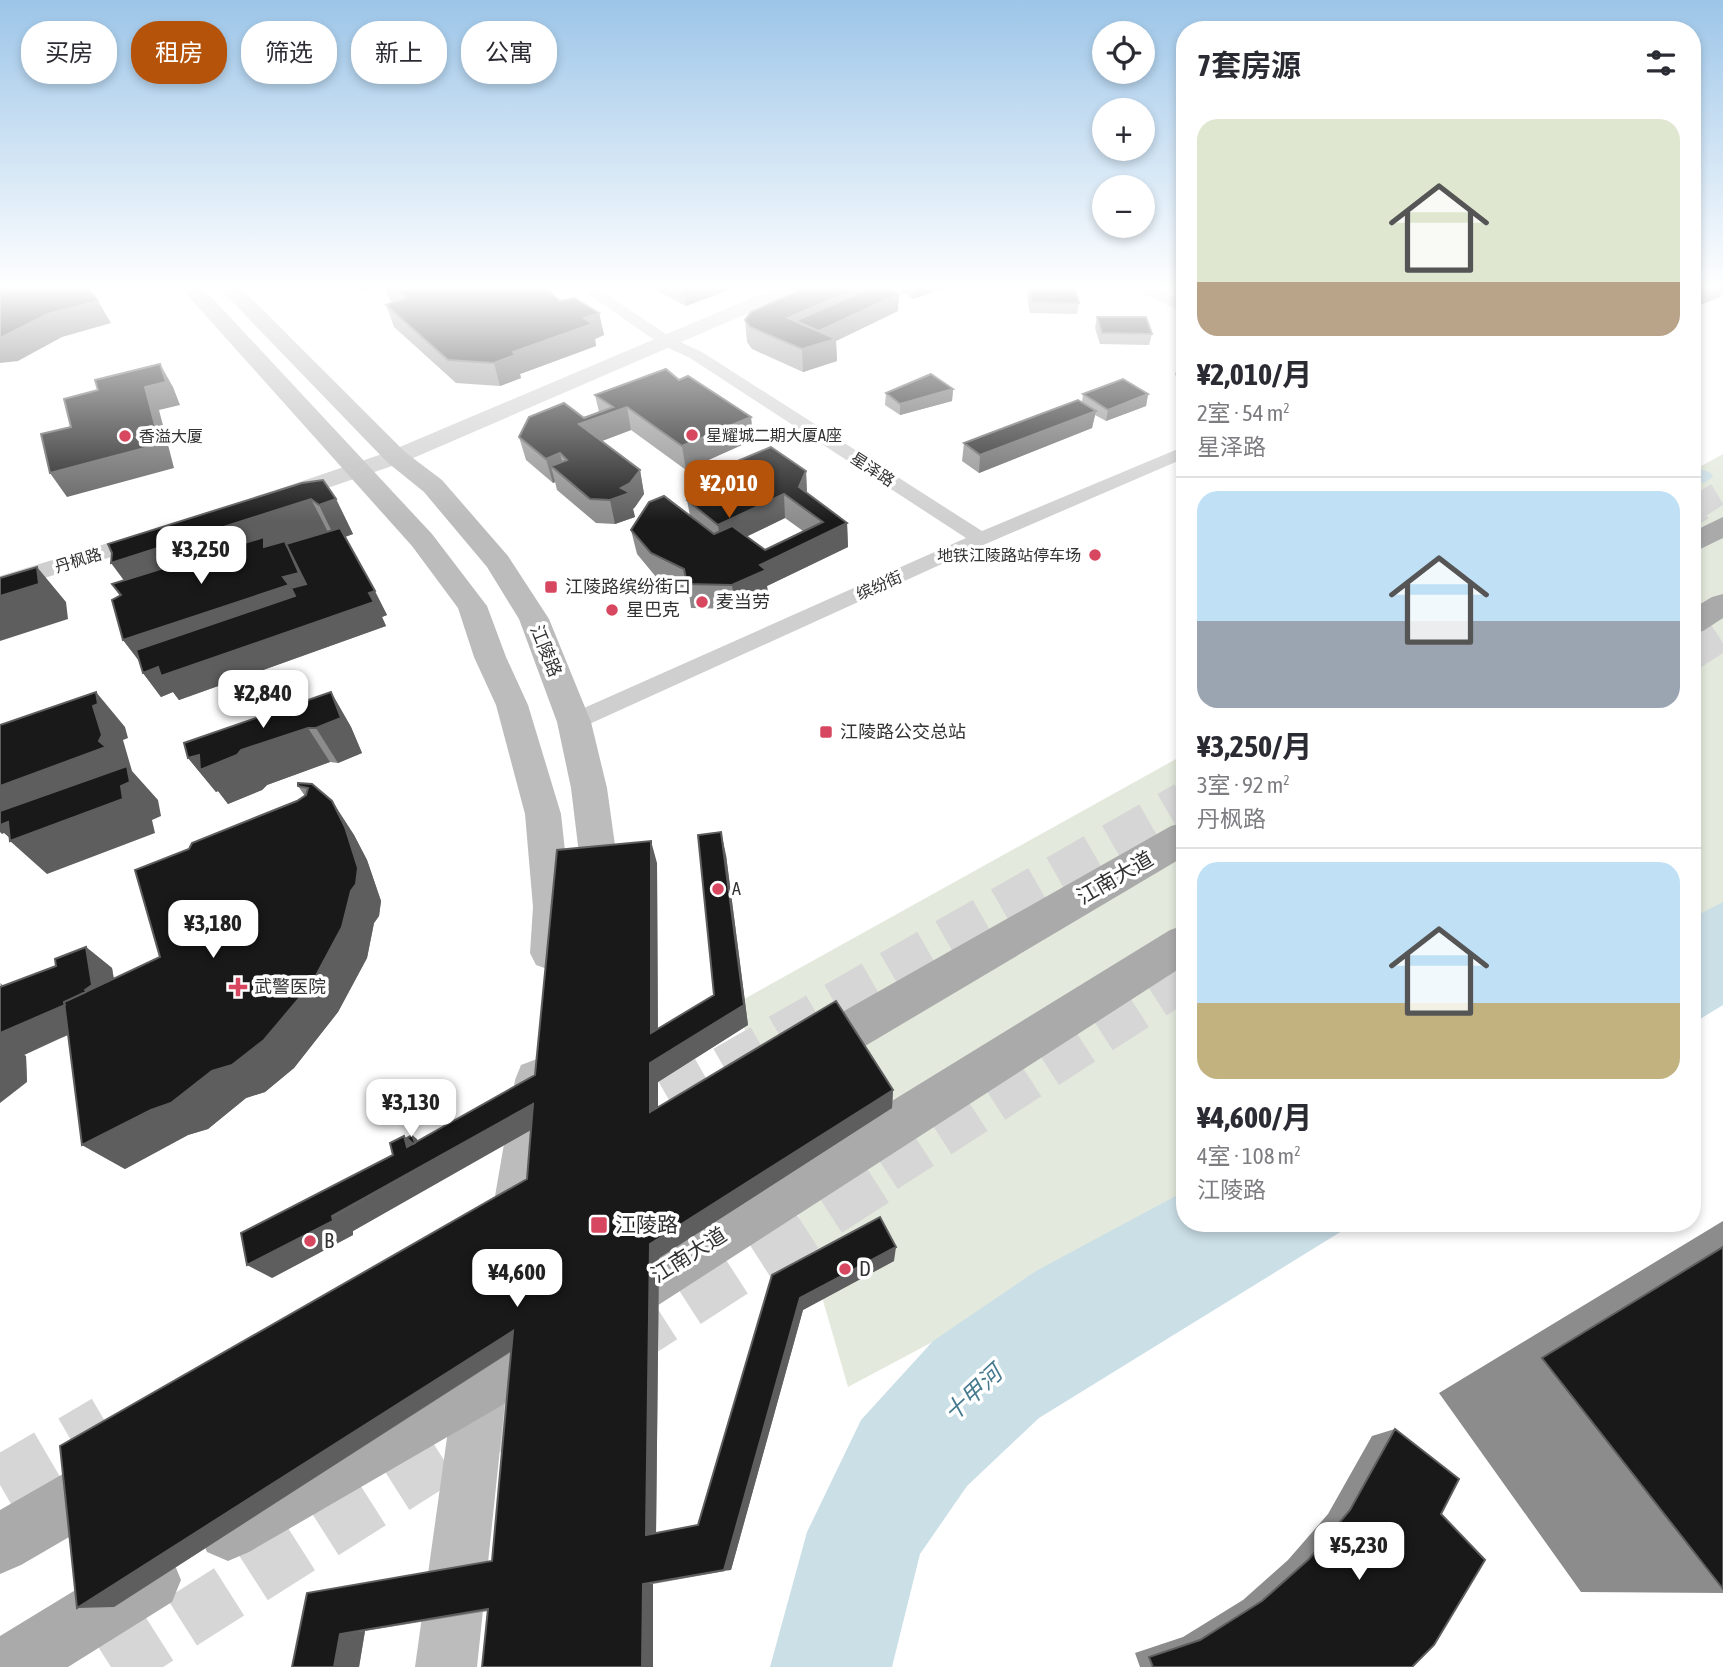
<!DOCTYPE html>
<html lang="zh">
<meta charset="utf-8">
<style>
:root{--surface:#fff;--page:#f7f7f7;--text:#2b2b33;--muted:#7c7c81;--line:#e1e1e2;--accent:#b45309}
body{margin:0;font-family:"Asap Condensed","Noto Sans SC",sans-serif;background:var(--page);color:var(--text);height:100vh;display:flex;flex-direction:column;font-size:26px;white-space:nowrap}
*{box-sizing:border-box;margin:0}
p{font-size:23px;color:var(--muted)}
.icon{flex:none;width:38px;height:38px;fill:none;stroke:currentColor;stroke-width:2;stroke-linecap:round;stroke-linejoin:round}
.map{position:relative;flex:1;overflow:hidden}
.sheet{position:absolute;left:1176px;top:21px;width:525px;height:1211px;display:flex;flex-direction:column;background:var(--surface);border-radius:28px;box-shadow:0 4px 10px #0003}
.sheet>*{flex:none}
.hud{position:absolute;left:21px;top:21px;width:665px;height:63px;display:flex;gap:14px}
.buttons{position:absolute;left:1092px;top:21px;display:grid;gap:14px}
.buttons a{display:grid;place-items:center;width:63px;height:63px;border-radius:50%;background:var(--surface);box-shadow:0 4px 10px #0003;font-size:35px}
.price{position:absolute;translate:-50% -60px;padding:0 16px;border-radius:14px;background:#fff;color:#222;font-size:23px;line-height:46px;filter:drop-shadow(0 2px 4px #0008)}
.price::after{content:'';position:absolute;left:50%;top:42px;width:21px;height:16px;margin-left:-10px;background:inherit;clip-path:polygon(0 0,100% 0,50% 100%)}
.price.current{background:var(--accent);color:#fff}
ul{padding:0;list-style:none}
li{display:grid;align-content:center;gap:14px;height:371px;padding:0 21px}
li+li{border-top:2px solid var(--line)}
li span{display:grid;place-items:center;height:217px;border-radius:21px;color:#555}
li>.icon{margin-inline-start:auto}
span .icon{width:126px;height:126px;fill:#fffc;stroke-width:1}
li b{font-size:30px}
h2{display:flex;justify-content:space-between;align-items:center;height:84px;padding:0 21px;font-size:30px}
.pill{padding:0 24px;border-radius:28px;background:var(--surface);box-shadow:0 4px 10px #0003;font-size:24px;line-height:63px}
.pill.current{background:var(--accent);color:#fff}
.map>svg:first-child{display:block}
</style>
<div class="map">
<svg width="1723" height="1667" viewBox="0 0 1723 1667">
<rect width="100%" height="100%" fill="#fff"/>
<path fill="#e3e9dc" d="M1723,454V919L1692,935V471Z
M1185,754V1207L848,1387L737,1003Z"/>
<path fill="#cbdfe7" d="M1723,902V1005L1692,1024V918Z
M1185,1191V1223H1355L1039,1418L967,1486L920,1554L892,1667H770L807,1532L861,1420L933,1341L1036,1271Z"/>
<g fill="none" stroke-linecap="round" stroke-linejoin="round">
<path fill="#cbdfe7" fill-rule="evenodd" d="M1692,466L1711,473L1713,477L1704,483L1692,479Z"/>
<path stroke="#d6d6d6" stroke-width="24" stroke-dasharray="24 12" stroke-linecap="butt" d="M1697,507L1723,491"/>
<path stroke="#d6d6d6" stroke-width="32" stroke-dasharray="32 17" stroke-linecap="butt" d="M1692,510L1700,505
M1692,654L1723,634"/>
<path stroke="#d6d6d6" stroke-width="43" stroke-dasharray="43 21" stroke-linecap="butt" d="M613,1131L1185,803
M886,1171L1185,978"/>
<path stroke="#d6d6d6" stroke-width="56" stroke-dasharray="56 28" stroke-linecap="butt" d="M615,1346L889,1169
M0,1485L106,1423
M111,1667L549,1388"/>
<path fill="#cfcfcf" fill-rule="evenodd" d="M580,288H597L672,338L702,352L982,531L1185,446V458L988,543L574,731L566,728L562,722L566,716L966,538L690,358L660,344Z"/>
<path fill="#cfcfcf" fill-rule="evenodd" d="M775,288H800L797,292L404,462L292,500H276L273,495L276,490L388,452Z
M1129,288H1154L1185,301V313Z
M151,530L159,532L163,537L159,542L0,592V576Z"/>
<path fill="#bcbcbc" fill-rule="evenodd" d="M181,288H203L432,534L487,606L506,657L528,705L561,814L571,907L570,953L564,965L550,970L536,965L530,953L533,907L525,814L496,705L474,657L458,608L412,546Z
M219,288H241L405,452L442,480L508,556L549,619L591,722L607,788L622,895L617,906L603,911L589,906L584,895L571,788L557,722L519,619L487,567L424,492L387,462Z
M537,1059L553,1065L559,1080L537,1231L530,1248L513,1255L496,1248L489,1231L515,1080L521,1065Z
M482,1347L501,1354L508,1373L477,1667H415L456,1373L463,1354Z"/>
<path fill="#aaa" fill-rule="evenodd" d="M1723,517V538L1692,553V532Z
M1723,594V618L1703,631L1692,634V609L1712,597Z
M1185,822V856L823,1071L807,1077L791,1071L784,1056L791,1041L1171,826Z
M1185,925V965L632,1322L613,1330L594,1322L586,1303L594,1284L1170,930Z
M554,1313L573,1321L581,1340L573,1359L499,1407L249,1552L228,1561L207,1552L198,1531L207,1510L459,1367L535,1321Z
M110,1451L131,1459L139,1480L131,1501L21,1565L0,1574V1510L89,1459Z
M150,1549L172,1558L181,1580L172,1602L68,1667H0V1636L128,1558Z"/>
</g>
<path fill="#8c8c8c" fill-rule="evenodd" d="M349,288H375L369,290Z
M385,288H545L560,301L599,313L604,335L595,339L596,346L520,374L521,378L500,386L456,383L394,327L386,305L392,302L390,300Z
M656,288H733L686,306L656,290Z
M900,288H945L913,299L900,291Z
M1028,288L1079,303L1077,314L1030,313L1027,298Z
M898,311L836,341L837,361L803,372L752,349L747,342L745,320Z
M1097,317L1152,334L1149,345L1100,344L1095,328Z
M1185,360V380L1175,375L1178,363Z
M679,380L751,417L753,440L686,470L631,430L601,441L640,470L644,494L635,507L633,509L635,517L615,524L596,523L557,490L555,482L553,483L526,460L519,437L599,412L595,395Z
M953,389L952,401L900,415L885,405L886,393Z
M1083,394H1148L1146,406L1106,421L1095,415L1092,428L979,473L962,461L964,443L1082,402Z
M806,471L807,493L847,523L848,547L767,586L768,594L735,609L691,608L689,593L656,577L637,554L631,530L690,516L687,500ZM785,518L803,531L765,550L747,536Z
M302,483L336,499L353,534L345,537L387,615L382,617L386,626L179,700L173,692L161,697L143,673L139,661L123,640L120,596L112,584L124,580Z
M331,692L351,727L362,753L338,763L330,762L267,785L262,790L228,804L218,791L216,792L188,758Z
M312,784L332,801L354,835L367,860L381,901L379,916L374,923L367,958L338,1012L294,1068L265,1092L246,1098L208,1129L188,1135L125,1169L82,1145L68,1035L24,1055L26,1056L27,1082L0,983L4,986L56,966L86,947L112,968L114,979L160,957L189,849L297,801L305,796L298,786Z
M726,855L748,1025L658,1082V1108L893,1090L892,1108L659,1258L656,1533L698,1525L772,1275L894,1261L803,1310L731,1570L653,1584V1667H482L488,1611L365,1631L359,1667L307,1593L492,1561L511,1352L114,1607L527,1179L531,1130L353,1231V1235L272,1278L393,1155L407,1138L417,1139V1142L535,1075L657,863L658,1028L714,995Z
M1723,1221V1593L1581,1592L1439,1393Z
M1395,1429L1441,1514L1412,1667H1140L1135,1653L1183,1637L1243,1600L1288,1560L1328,1514L1372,1436Z"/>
<path fill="#5e5e5e" d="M688,288H733L686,306L684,290Z
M856,288H875L808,332L788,318Z
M914,288H945L913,299Z
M1711,288H1723V292L1720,297L1692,308V296Z
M899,294L898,311L836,341L837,361L803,372L802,349L813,334Z
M98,301L111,323L62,337L18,361L0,363V338L48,314Z
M599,313L604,335L595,339L596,346L520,374L521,378L500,386L494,363L513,352L584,318Z
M160,364L173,387L180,405L159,410L174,468L67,497L50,473Z
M953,389L952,401L900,415V404Z
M1148,394L1146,406L1106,421L1108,410Z
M627,407L631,430L584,448L579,424Z
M1096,411L1092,428L979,473L980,455Z
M751,417L753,440L686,470L682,446Z
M560,453L566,477L551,466L555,482L553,483L546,459Z
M640,470L644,494L635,507L633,509L635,517L615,524L610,500Z
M806,471L807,495L799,487Z
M784,494L785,518L721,549L718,525Z
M311,499L329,534L369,593L375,591L387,615L382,617L386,626L179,700L173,692L161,697L143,673L147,671L123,640L137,598L111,563Z
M336,499L353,534L336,540L319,505Z
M847,523L848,547L767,586L768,594L735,609L732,585L760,565Z
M37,567L66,602L68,619L0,641V596Z
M96,692L125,727L128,738L123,740L132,771L158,800L161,816L152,820L155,833L47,874L10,841L12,840L4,833L2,834L0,832V786L99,741L93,706Z
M331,692L351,727L362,753L338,763L316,728Z
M308,728L330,762L267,785L262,790L228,804L218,791L216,792L188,758L199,755L241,750Z
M332,801L354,835L367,860L381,901L379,916L374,923L367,958L338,1012L294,1068L265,1092L246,1098L208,1129L188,1135L125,1169L82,1145L151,1110Z
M721,832L726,855L748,1025L658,1082V1130L650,1112V1063L744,1005Z
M651,841L657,863L658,1052L651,1033Z
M86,947L112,968L118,1005L114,1016L58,1039L24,1055L26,1056L27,1082L0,1103V1033L85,990Z
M893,1090L892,1108L659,1258L656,1537L646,1535L650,1244Z
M533,1104L545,1122L353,1231V1235L272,1278L247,1265Z
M412,1135L417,1139L421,1152L407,1147L404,1136L417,1148Z
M896,1247L894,1261L803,1310L731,1570H724L800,1298Z
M513,1331L527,1341L114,1607L77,1608Z
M643,1584H653V1667H642Z
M365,1631L359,1667H334L340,1634Z"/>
<path fill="#191919" stroke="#5e5e5e" stroke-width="2" d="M88,288L98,301L48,314L0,338V289Z
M394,288H545L560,301L574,298L599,313L584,318L592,324L513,352L515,355L494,363L448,360L386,305L406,298Z
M805,288H857L788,318L836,339L802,349L750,327L745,320L751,312Z
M870,288H886L899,294L819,331L795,321Z
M1029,288H1075L1079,303L1032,302Z
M1692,288H1711L1692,296Z
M1097,317H1146L1152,334L1102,333Z
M1185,360V367L1178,363Z
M160,364L166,382L145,387L160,444L50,473L41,434L71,427L64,399L98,390L95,380Z
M666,369L679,380L688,376L751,417L682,446L627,407L579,424L640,470L630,483L621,488L630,493L610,500L590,499L551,466L567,460L560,453L546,459L519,437L529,417L564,403L584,418L613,407L595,395Z
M931,374L953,389L900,404L886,393Z
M1123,379L1148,394L1108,410L1083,394Z
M1078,400L1096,411L980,455L964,443Z
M771,447L806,471L799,487L847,523L760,565L766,570L732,585L687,584L684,569L651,553L631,530L649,502L664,496L714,534L732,526L765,550L823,522L784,494L718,525L687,500L695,479Z
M323,480L336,499L319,505L311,499L111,563L112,553L108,544L302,483Z
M340,528L375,591L369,593L374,602L161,676L158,667L143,673L136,650L295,596L291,588L306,584L286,544Z
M264,537V547L285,541L299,573L283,577L289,585L123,640L112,600L121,595L112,584Z
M37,567L39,584L0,596V578Z
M96,692L98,704L93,706L102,735L99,741L106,747L0,786V725Z
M331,692L341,718L316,728H308L241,750L237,755L200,770L199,755L188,758L184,743Z
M127,766L130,782L121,786L123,799L10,841L8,822L0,825V811Z
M298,783L312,784L332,801L345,827L358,868L356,884L351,891L342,927L312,983L264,1040L232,1065L212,1071L171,1103L151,1110L82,1145L64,1002L160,957L135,870L189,849L192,843L297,801L306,795L308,788L298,786Z
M721,832L744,1005L650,1063V1112L836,1001L893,1090L650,1244L646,1535L698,1525L772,1275L880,1217L896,1247L800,1298L724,1570L643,1584L642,1667H482L488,1609L340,1634L334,1667H292L307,1593L492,1561L513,1331L77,1608L60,1446L527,1179L533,1104L332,1216L333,1221L247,1265L241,1233L393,1155L390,1143L404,1136L407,1147L535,1075L557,850L651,841V1033L714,995L698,835Z
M86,947L92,985L85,990L86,992L64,1002L65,1005L0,1033V987L56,966L55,959Z
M412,1135L415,1143L413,1144L407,1138Z
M1723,1247V1589L1542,1358Z
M1395,1429L1459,1479L1441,1514L1485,1560L1434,1645L1412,1667H1153L1149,1657L1200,1640L1262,1601L1309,1559L1350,1510Z"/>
<linearGradient id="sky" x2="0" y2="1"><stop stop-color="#9cc5e8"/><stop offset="0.55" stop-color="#fff"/><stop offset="1" stop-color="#fff" stop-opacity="0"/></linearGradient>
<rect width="1723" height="522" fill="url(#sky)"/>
<g fill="#d74760" stroke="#fff" stroke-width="2.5">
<circle cx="692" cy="435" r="7"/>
<circle cx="125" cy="436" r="7"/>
<circle cx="1095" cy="555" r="7"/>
<rect x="544" y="580" width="14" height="14" rx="3.5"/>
<circle cx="702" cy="602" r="7"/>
<circle cx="612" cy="610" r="7"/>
<rect x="819" y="725" width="14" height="14" rx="3.5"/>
<circle cx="718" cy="889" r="7"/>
<path d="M234.5 976.5h7v7h7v7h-7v7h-7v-7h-7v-7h7z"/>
<rect x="590" y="1216" width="18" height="18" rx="3.5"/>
<circle cx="310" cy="1241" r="7"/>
<circle cx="845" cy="1269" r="7"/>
</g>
<g text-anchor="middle" stroke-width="7" stroke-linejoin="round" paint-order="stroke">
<g font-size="16" fill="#323232" stroke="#fff" text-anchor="start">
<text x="706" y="441">星耀城二期大厦A座</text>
<text x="139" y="442">香溢大厦</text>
<text x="1081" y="561" text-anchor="end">地铁江陵路站停车场</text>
</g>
<g font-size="16" fill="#323232" stroke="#fff">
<text transform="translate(873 469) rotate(33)" y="6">星泽路</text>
<text transform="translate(78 560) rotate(-17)" y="6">丹枫路</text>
<text transform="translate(879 585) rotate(-24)" y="6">缤纷街</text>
</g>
<g font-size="18" fill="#323232" stroke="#fff" text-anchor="start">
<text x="565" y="593">江陵路缤纷街口</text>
<text x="716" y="608">麦当劳</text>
<text x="626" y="616">星巴克</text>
<text x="840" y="738">江陵路公交总站</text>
<text x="732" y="895">A</text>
<text x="254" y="993">武警医院</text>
</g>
<g font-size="18" fill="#323232" stroke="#fff">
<text transform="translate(546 651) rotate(68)" y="6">江陵路</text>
</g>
<g font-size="21" fill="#323232" stroke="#fff">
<text transform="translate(1115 878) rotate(-30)" y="7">江南大道</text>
<text transform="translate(689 1255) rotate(-32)" y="7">江南大道</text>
</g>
<g font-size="21" fill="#323232" stroke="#fff" text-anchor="start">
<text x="615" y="1232">江陵路</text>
<text x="324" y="1248">B</text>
<text x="859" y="1276">D</text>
</g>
<g font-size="23" font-style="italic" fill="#467a8f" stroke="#fff">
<text transform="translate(973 1393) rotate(-43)" y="8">十甲河</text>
</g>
</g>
</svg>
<div class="buttons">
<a><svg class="icon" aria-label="locate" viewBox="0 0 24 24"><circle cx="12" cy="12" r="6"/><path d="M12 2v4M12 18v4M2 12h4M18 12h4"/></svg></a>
<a>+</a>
<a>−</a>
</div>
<b class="price current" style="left:729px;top:520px">¥2,010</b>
<b class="price" style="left:201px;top:586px">¥3,250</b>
<b class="price" style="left:263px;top:730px">¥2,840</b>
<b class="price" style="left:213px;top:960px">¥3,180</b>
<b class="price" style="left:411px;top:1139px">¥3,130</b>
<b class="price" style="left:517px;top:1309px">¥4,600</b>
<b class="price" style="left:1359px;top:1582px">¥5,230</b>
<div class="hud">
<a class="pill">买房</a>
<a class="pill current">租房</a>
<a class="pill">筛选</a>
<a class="pill">新上</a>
<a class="pill">公寓</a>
</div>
<section class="sheet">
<h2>7套房源<svg class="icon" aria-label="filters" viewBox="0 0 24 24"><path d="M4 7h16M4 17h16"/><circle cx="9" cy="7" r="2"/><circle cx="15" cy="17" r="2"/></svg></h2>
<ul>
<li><span style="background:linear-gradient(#dfe7d0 75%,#b9a48a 0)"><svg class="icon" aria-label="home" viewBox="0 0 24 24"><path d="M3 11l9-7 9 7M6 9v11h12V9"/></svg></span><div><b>¥2,010/月</b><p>2室 · 54 m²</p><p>星泽路</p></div></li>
<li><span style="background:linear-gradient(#bfe0f5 60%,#9aa5b1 0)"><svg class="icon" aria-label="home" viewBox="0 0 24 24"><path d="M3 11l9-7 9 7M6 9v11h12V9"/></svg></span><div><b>¥3,250/月</b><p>3室 · 92 m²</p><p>丹枫路</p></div></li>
<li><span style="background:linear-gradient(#bfe0f5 65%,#c2b280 0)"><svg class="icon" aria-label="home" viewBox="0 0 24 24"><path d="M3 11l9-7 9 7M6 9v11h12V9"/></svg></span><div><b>¥4,600/月</b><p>4室 · 108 m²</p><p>江陵路</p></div></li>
</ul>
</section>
</div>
